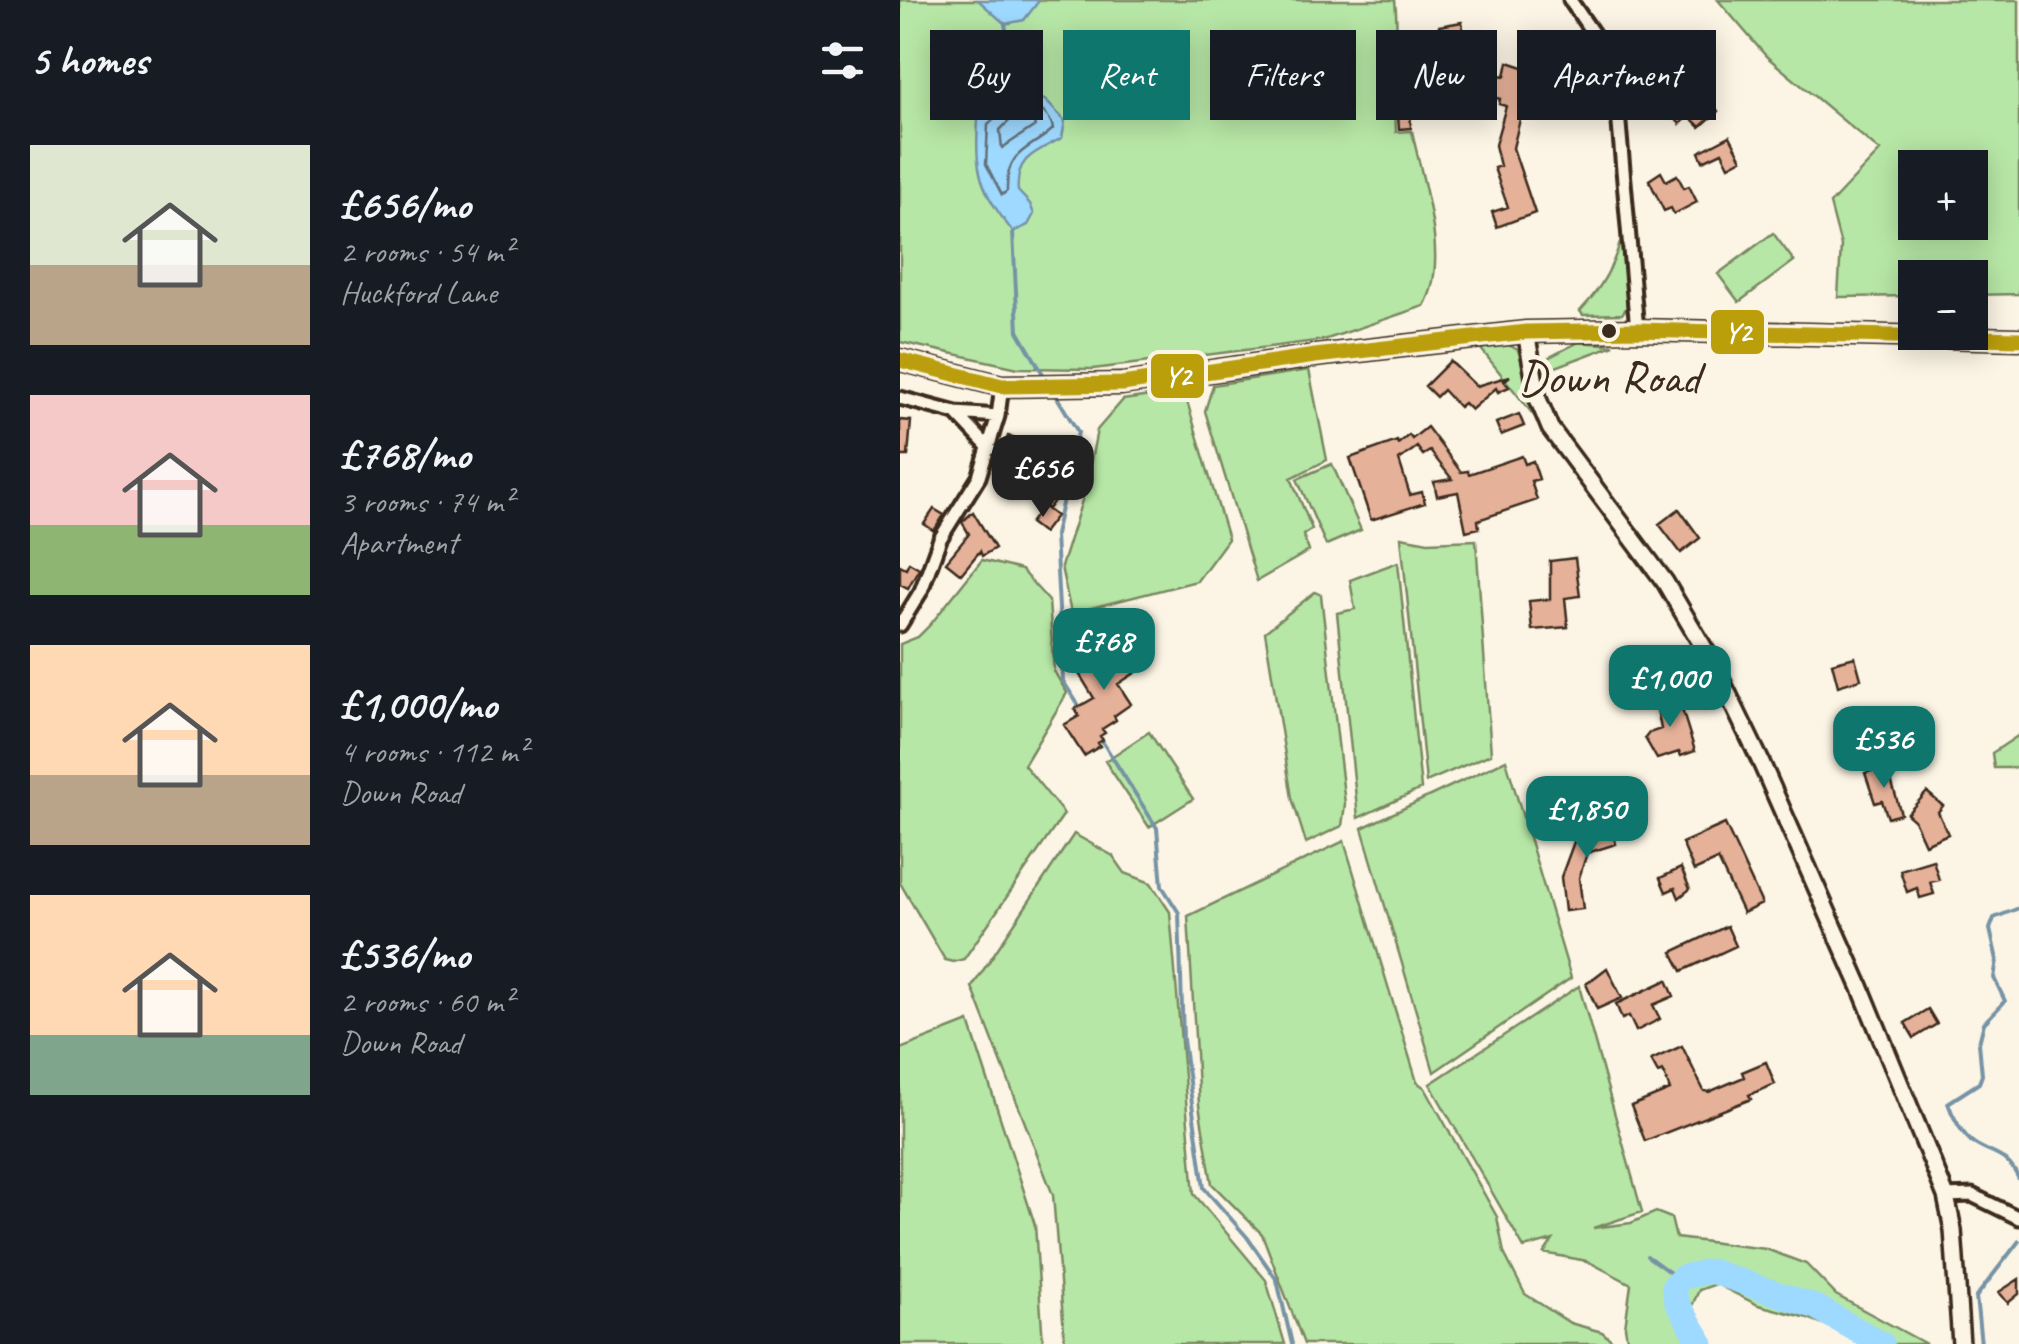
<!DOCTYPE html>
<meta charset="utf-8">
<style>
:root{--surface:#171b24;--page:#242831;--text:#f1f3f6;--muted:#9ea1a6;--accent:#0f766e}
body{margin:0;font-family:Caveat,sans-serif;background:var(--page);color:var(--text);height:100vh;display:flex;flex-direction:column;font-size:38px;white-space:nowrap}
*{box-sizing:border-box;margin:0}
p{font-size:32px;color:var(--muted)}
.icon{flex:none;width:55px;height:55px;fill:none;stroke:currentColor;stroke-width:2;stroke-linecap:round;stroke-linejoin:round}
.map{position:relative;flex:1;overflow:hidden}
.sheet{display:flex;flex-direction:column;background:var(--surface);width:900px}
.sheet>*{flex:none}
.hud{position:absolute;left:30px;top:30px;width:938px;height:90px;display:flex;gap:20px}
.tools{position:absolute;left:998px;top:150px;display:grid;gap:20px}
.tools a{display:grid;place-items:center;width:90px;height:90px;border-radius:0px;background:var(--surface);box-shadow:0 5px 25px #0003;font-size:50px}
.price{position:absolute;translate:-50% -85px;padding:0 22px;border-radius:20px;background:var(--accent);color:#fff;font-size:32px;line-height:65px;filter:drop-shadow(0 2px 5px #0008)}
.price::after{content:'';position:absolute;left:50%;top:60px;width:30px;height:22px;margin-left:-15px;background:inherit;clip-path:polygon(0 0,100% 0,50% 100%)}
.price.active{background:#222;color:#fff}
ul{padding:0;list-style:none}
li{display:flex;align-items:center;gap:30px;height:250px;padding:0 30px}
li span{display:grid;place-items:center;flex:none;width:280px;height:200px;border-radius:0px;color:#555}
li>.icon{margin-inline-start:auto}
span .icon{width:120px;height:120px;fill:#fffc;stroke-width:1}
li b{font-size:42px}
h2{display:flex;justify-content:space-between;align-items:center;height:120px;padding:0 30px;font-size:42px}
.tag{padding:0 35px;border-radius:0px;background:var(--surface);box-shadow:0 5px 25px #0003;font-size:35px;line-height:90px}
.tag.active{background:var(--accent);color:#fff}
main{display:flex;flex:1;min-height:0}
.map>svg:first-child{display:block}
</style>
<main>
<section class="sheet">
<h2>5 homes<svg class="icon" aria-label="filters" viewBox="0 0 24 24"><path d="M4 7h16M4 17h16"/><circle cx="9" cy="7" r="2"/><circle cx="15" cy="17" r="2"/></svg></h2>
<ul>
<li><span style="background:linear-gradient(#dfe7d0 60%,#b9a48a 0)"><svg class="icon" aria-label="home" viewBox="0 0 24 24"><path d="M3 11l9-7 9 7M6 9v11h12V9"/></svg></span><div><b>£656/mo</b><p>2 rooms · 54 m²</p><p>Huckford Lane</p></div></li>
<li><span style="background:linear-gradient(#f6c9c9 65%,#8fb573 0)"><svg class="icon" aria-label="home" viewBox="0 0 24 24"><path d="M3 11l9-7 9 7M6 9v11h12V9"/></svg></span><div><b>£768/mo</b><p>3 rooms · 74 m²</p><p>Apartment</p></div></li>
<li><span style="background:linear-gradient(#ffd9b3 65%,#b9a48a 0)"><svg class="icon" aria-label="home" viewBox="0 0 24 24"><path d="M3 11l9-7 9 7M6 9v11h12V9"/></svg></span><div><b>£1,000/mo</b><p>4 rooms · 112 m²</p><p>Down Road</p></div></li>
<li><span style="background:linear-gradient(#ffd9b3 70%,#7fa58c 0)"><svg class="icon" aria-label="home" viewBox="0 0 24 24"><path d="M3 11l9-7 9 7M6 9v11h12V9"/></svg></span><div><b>£536/mo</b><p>2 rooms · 60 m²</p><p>Down Road</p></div></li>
</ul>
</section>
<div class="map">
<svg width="1119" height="1344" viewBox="0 0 1119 1344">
<rect width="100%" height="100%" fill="#fcf5e5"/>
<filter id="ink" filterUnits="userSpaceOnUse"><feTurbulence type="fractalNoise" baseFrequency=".01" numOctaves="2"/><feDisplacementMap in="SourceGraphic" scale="20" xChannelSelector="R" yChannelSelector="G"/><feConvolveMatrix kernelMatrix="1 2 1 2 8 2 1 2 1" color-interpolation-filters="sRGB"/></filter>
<g filter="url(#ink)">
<path fill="#b7e7a6" stroke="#798862" stroke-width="2.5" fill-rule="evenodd" d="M0,0H495C500,44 493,88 496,132L512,131C522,182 551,260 524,306L424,340L193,369L118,368L0,342Z
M818,0H1119V294L1070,295V278H1015V296L938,297L941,246L930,204L980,151L866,56ZM1015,168H1070V222H1015Z
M723,233L730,303L722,314L683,315L680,311C703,287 714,264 723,233Z
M873,233L894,261L839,302L818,274Z
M679,342L714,345L640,373V362Z
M605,343L618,350L639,422L577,344Z
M409,370L427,460L391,478L412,529L403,535L409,551L357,581L305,411L313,385Z
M284,391L328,539L297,581L171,613L161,567L185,491L197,430L223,400Z
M432,464L461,530L426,545L397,479Z
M501,537L528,542L576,540L591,754L526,782Z
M82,560L121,570L149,601L154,671L167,693L124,765L164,814L64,959L53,962L45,960L0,883V644L18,637L30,625Z
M498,562L521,789L458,818L437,613L455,609L450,580Z
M415,592L421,595L445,804L442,826L406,843L392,798L365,632Z
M249,732L293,799L249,827L205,761Z
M1119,735V768H1094L1092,753Z
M606,760L671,978L534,1072L462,828Z
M174,834L213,856L225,873L251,883L270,912L294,1194L366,1280L385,1344H165L153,1195L72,987Z
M444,841L517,1082L525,1088L597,1217L604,1253L625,1294L670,1323L702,1332L716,1344H404L362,1234L312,1184L299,1105L288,916Z
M679,986L742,1212L693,1228L731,1223L756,1212L771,1218L776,1238L866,1249L906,1264L936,1295L1026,1344H974L908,1318L858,1305L816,1284L799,1290L792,1306L812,1344H728L725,1327L731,1284L687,1261L644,1253L653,1240L624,1248L530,1084Z
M69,1022L135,1225L143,1344H0V1049Z"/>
<path fill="#9ed9ff" stroke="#7693a5" stroke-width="2.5" d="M78,0H138V2L124,20L105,24Z
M116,84L146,101L165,121L162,138C136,152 115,157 118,191L130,204L134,214L128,225L113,232C79,188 75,173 78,119Z"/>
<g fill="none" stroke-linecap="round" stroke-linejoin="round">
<path stroke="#637078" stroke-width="2.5" d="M116,98C131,101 151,113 153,129C129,151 106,149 107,191L102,195L86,164L88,125Z
M117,113L132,119L135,126L102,148L100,130Z"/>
<path stroke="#7693a5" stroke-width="4" d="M105,24L116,84
M113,232L118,331L143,374
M157,397L178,432L155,535L163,681L181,709
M200,738L257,828L262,886L279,913L283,1040L304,1188L347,1237L377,1280L392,1344
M1119,908L1094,918L1090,929L1097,960L1094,978L1105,1001L1084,1023L1079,1043L1082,1075L1079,1083L1048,1103C1052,1115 1063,1137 1075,1144C1096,1157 1106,1153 1119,1179
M747,1256L780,1280
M1081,1344L1076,1297L1119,1241"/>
<path stroke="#9ed9ff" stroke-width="25" d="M802,1344L776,1301L774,1286L783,1277L811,1271L916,1307L982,1344"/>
</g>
<path fill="#e6b199" stroke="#3b2a1e" stroke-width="2.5" d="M562,22L565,42L542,45L539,26Z
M608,62L632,70L613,148L635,213L597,227L592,212L608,207L594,168L600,166L595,145L606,106L599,104L600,99L586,95L587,73L605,76Z
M747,72L757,85L754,88L768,104L757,113L733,85Z
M496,87H509L511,128L499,129Z
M794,93L805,106L810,101L818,111L800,127L789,116L780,124L771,114Z
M830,136L842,159L829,166L822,152L803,161L799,152Z
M761,172L766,181L777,175L784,188L789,186L797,202L774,214L771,208L764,211L749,180Z
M550,361L576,386L610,376L604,381L609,387L598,392L596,388L571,410L564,403L559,407L543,390L536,397L525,386Z
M619,414L624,426L601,435L596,423Z
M0,420L11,421L8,456H0Z
M527,427L561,472L568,471L569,474L622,456L625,464L633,461L639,479L631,481L637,500L578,520L579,528L566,531L558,492L537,496L534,482L552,479L530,451L523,455L517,447L499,460L510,495L522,492L525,503L471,520L450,458L497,441L498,444L509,435L512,439Z
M108,436L125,442L119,459L102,452Z
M140,474L156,487L148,496L154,501L148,509L126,492Z
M143,506L156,516L143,533L130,523Z
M34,509L44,515L34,531L24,524Z
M779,509L800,538L781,553L759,524Z
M73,512L95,548L82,556L80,551L61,574L46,562L69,534L62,522Z
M675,558L680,596L665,598L668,627L632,630L629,601L650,599V561Z
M9,562L19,568L8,588L0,584V565L6,568Z
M226,637L244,667L218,684L231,704L214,716L216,720L202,729L205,733L200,736L203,740L198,743L200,746L184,756L164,725L179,716L175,709L194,698L178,672L202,657L196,648Z
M955,657L961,679L938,686L932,663Z
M770,694L772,702L779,700L795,751L781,756L779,752L757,759L745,738L749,733L761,729L755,699Z
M987,766L1001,814L988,818L982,801L975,803L965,773Z
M1027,792L1043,806L1038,812L1048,834L1025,844L1014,820L1007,814Z
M735,820L738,830L714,838L716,844L687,853L679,878L683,909L665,911L661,877L675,839Z
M825,824L862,904L843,913L818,860L794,871L782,843Z
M1033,860L1039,880L1030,882L1034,894L1020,898L1017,888L1007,892L1000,870Z
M781,868L790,889L779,898L775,888L766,892L760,878Z
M827,926L836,946L782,971L772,952Z
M707,968L722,998L697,1009L686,984Z
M767,980L774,996L753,1005L760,1019L736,1031L729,1016L722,1019L716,1004Z
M1028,1009L1037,1024L1014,1038L1005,1023Z
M782,1046L804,1091L809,1092L844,1077L842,1072L866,1062L875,1084L849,1095L851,1099L745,1141L731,1106L770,1090L763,1071L758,1073L751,1060Z
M1119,1279V1294L1108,1303L1099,1292Z"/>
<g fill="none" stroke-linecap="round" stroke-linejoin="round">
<g stroke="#3b2a1e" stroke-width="19">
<path id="street" d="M670,0L714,64L718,74L717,101L737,330
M0,398L56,413L98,416
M56,413L90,449
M0,625L21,591L40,539L79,477L98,416L102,386
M1046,1196L1072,1195L1119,1218"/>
</g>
<g stroke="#3b2a1e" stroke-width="22">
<path id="secondary" d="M626,332L638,399L650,428L765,582L814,665L860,760L960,986L1046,1196L1053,1230L1061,1344"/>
</g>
<g stroke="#3b2a1e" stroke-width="25">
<path id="primary" d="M0,360L102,386L222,384L415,356L626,332L737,330L1119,339"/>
</g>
<use href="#street" stroke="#fcf5e5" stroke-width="11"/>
<use href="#secondary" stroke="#fcf5e5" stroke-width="15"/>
<use href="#primary" stroke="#fbddab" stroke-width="18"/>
<g stroke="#fcf5e5" stroke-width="22">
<path id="bus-1" d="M0,360L102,386L222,384L415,356L626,332L737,330L1119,339"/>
</g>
<use href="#bus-1" stroke="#ba9e0a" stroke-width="15"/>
</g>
</g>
<circle fill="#3b2a1e" stroke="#fcf5e5" stroke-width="4" cx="709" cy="331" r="9"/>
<g text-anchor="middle" stroke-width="9" stroke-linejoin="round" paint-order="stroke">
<g font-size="48" fill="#3b2a1e" stroke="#fcf5e5">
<text x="709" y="393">Down Road</text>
</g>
</g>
<g stroke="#fcf5e5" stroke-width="4">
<rect x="809" y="308" width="57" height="48" rx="10" fill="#ba9e0a"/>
<rect x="249" y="352" width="57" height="48" rx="10" fill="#ba9e0a"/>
</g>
<g font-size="28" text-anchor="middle" font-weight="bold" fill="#fff">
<text x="838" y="342">Y2</text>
<text x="278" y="386">Y2</text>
</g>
</svg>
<div class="tools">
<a>+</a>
<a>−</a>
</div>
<b class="price active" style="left:143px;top:520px">£656</b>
<b class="price" style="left:204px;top:693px">£768</b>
<b class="price" style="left:770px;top:730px">£1,000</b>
<b class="price" style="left:984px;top:791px">£536</b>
<b class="price" style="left:687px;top:861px">£1,850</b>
<div class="hud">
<a class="tag">Buy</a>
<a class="tag active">Rent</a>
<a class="tag">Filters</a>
<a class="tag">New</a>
<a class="tag">Apartment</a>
</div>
</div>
</main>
